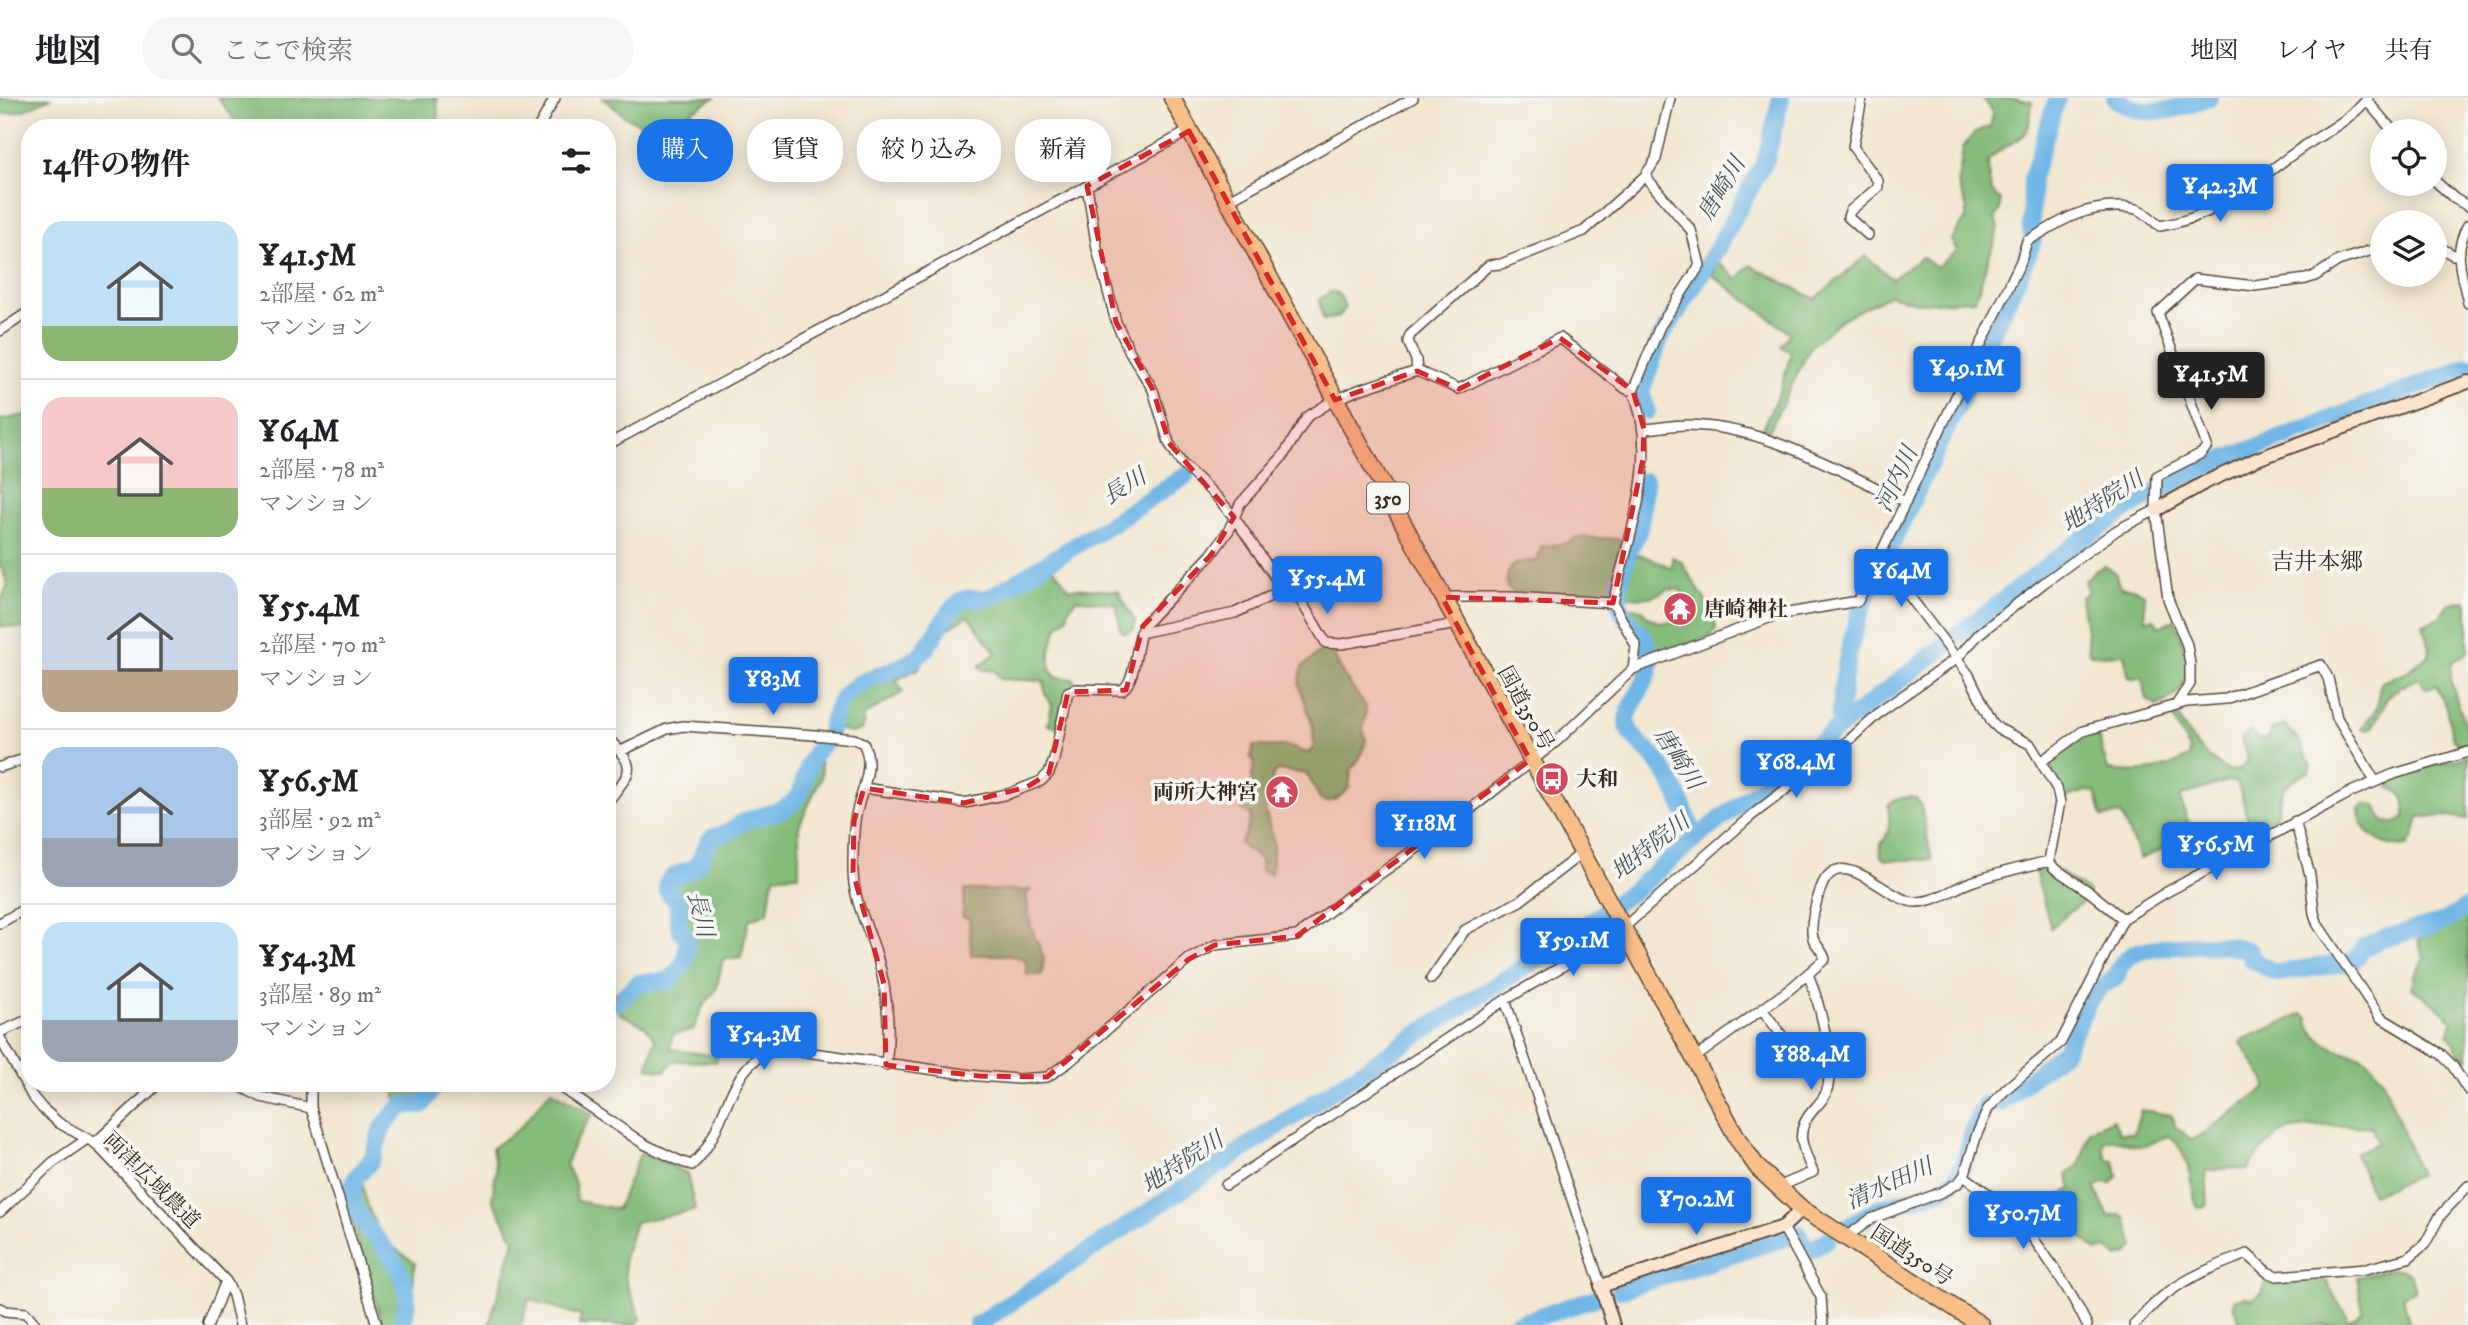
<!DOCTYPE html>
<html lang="ja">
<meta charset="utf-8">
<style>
:root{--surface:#fff;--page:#f6f6f6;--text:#202124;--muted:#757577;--line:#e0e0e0;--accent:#1a73e8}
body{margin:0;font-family:"IM FELL DW Pica","Noto Serif JP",serif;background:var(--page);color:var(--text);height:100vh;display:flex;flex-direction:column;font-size:26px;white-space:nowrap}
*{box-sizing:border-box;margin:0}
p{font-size:23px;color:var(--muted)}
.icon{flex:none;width:38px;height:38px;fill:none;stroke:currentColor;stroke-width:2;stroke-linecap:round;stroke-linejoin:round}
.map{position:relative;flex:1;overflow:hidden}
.side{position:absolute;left:21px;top:21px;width:595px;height:973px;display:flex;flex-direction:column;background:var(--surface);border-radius:28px;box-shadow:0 4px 18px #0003}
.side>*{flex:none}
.top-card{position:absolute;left:637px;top:21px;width:665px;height:63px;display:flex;gap:14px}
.buttons{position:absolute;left:2370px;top:21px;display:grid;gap:14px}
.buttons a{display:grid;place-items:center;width:77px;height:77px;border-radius:50%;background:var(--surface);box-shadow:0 4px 18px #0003;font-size:35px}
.price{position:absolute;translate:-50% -60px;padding:0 16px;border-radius:7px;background:var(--accent);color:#fff;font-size:23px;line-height:46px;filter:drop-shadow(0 2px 4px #0008)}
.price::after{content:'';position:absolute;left:50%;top:42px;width:21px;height:16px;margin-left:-10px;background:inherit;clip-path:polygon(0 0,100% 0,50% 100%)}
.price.active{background:#222;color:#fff}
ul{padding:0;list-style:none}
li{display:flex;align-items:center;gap:21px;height:175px;padding:0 21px}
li+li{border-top:2px solid var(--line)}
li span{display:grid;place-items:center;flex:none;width:196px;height:140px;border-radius:21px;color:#555}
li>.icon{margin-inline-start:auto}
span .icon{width:84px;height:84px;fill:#fffc;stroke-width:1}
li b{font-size:30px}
h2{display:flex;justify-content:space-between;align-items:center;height:84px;padding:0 21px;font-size:30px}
.pill{padding:0 24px;border-radius:28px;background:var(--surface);box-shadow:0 4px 18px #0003;font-size:24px;line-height:63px}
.pill.active{background:var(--accent);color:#fff}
header{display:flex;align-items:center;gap:42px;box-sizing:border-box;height:98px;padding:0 35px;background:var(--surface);border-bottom:2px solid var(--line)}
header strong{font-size:33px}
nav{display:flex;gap:38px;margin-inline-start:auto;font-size:24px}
.search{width:490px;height:63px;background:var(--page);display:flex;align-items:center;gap:18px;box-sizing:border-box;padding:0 24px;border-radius:28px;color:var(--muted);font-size:26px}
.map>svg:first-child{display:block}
</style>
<header>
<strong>地図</strong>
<div class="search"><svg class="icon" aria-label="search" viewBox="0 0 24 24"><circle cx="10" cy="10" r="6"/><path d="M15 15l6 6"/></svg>ここで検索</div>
<nav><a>地図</a><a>レイヤ</a><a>共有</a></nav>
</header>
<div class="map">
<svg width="2468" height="1227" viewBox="0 0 2468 1227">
<rect width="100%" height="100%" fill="#f6f6f2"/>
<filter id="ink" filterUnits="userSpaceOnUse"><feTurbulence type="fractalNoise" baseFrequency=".0143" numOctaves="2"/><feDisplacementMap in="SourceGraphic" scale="14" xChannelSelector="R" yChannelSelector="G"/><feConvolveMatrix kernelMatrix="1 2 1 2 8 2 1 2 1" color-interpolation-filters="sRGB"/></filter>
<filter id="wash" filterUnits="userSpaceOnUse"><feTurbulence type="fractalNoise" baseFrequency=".00686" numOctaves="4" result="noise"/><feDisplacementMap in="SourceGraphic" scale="28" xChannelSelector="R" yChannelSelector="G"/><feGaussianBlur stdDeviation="1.57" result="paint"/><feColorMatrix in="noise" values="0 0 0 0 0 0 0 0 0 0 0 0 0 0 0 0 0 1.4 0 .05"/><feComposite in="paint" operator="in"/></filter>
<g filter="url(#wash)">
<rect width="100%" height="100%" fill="#f2e7d0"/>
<path fill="#84bc7a" stroke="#60734c" stroke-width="2" d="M0,0H52C34,6 19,18 0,15Z
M218,0H437L439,28L241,30Z
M603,0H714L656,34L624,18Z
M1982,0H2015L2032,4C2029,53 2015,34 1988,63C1989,82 1987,89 2000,103V111L1995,120L1999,129L1975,202L1922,205L1889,197L1842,221L1811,248L1769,333L1762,331L1781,290L1791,255L1781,248L1790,235L1712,177L1719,165L1737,181L1751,167L1815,201L1866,158L1892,181L1922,159L1936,169L1957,153L1951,142L1966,120L1967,110L1958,86L1963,50L1974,35L1991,28L1992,14Z
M1330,194H1336L1341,199L1345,210L1339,219L1323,222L1319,202Z
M30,316V531L0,528V506L8,485L0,468V322Z
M1577,439L1618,441L1622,446L1612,496L1606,500L1513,494L1507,491C1504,467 1515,463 1537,463L1541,449L1566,445Z
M1639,456L1672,470V459L1682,464C1693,487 1712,505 1716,530L1711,538L1643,564L1636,536L1637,523L1626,511L1632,510L1643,512C1651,529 1677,525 1693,521L1694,503L1683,500L1681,492L1667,491C1654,501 1640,501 1625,498L1630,461Z
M1052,468L1069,490L1118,493L1135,523L1134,531L1126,535L1121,533L1116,506L1077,501L1069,510L1067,520L1058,528L1050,553V572L1056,579L1074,581V588L1058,630L1048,627L1052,607L1045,596L1044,583L1000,581L995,573L983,572L979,568L996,555L968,518L945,533L918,571L896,582L903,594L864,618L863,631L852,635L839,631L835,625L837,614L859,590L919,562L960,508L967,504L995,502Z
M2104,468L2115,474L2120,490H2134L2144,496L2145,522L2154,521L2159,529L2175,521C2187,558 2202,590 2156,608L2147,602L2142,580H2129L2124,556L2093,557L2089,555L2081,499L2088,494L2085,483L2094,473Z
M2464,503L2468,505V554L2452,565C2446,592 2468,618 2468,646L2461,647L2453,642L2446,609L2436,587L2425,591L2420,580C2409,585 2393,590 2386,602C2380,614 2379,623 2369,632L2361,631L2377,609L2380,585L2408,573L2429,557L2428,541L2423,526L2440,519L2448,507Z
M1331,552L1344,578L1365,607L1366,616L1363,631L1366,642L1362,656L1351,673L1349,690L1337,701L1326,704L1320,701L1307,676L1279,672L1273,676L1270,695L1264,708L1274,745L1271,776L1261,773V762L1239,746L1246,735L1251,718L1241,712L1254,690L1251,680L1255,664L1250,659L1254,648H1287L1308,655L1314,649L1313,629L1299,587L1302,569L1320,554Z
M2178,616C2189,643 2205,659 2229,673L2242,670L2248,662L2241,640L2252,633L2257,641H2266L2272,631L2285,627L2298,641L2311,666L2309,674C2269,689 2285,708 2269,735L2257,736C2243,724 2246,702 2237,685L2228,683L2181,698L2182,707L2191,731L2187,741L2140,761L2121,716L2102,719L2095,694L2086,693L2065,700L2048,664L2088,635L2098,638L2108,672C2136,676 2166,673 2190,658L2189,650L2172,619Z
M2468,657V721L2449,718L2419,719L2414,738L2407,748C2384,751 2359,735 2359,710L2366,705L2376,708L2384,724L2395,725L2403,722C2408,709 2406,694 2390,690L2386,682Z
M813,661H820L822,677L799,728V777L776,778L772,785L768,814L749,822L741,859L723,861L716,892L702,910L693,932L673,936L670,951L718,958L716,964L674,963L665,973L648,970L655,941L645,928L619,915L624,904L640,889L671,886L689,870L692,857L689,837L683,831L681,803L673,794L671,789L674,782L702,767L711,746L748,726L793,710L802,701Z
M1910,699L1916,700L1921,708L1932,762H1887L1881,759L1880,747C1891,736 1890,722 1888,707L1896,701Z
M2049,767L2089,794L2087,800L2051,830L2035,773Z
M965,792H1031L1026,797L1031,829L1044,861L1042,877H1027L1025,861L1007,857H971L969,820L962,819Z
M2468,814V961L2463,962L2448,936L2453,923L2438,909L2412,890L2414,877L2424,861L2418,843L2436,830Z
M2302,916L2308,920C2308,938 2332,951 2348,955C2351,956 2355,955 2359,957C2369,961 2376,972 2382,980L2420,1077L2372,1097L2355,1055L2378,1045L2371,1029C2350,1028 2299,1025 2282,1035C2269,1043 2255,1059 2248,1072L2231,1070L2206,1073L2208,1106L2203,1110L2197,1109C2189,1082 2191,1058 2170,1038C2158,1039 2150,1050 2137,1048C2124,1047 2118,1037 2104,1044L2103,1050L2107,1061L2114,1064L2118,1078L2112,1085H2103L2095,1090L2109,1119L2120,1117L2126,1120L2134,1149L2128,1156L2117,1159L2107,1150L2097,1153L2072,1131L2058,1106L2026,1120L2021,1115L2039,1105L2044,1107L2072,1090L2067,1076L2080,1066L2090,1032L2113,1021L2120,1035H2134L2141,1012L2171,1017L2175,1028L2192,1042L2201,1037L2266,990L2265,982L2241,945L2244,941Z
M394,985H432L423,1000L397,1004Z
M551,992L592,1016L574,1046L566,1066L575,1085L577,1103L617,1111L641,1054L687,1075L695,1112L635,1124L624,1161L626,1184L641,1220L636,1227H579L581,1218L529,1201L521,1227H489L514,1141L492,1101L496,1073L492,1050L520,1030Z
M362,1081C365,1106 373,1129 392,1148C399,1154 408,1159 415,1165L411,1218L406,1227H383L340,1088Z
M2391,1171H2402L2410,1175L2415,1192L2403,1198L2410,1227H2241L2233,1208L2234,1202L2245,1198L2251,1201L2261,1196L2266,1185L2315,1179L2328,1184C2333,1199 2342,1208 2349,1222L2355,1220L2363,1213L2357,1179Z"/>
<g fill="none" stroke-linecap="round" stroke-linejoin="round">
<path stroke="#6fb6e6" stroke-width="18" d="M2115,0C2145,23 2177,12 2209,0
M1647,313L1641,293L1660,241L1716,153L1766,61L1781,0
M1645,383C1644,398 1642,415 1639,431C1637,439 1631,447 1628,455C1623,468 1618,489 1619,503C1620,526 1653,531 1650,567C1649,586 1625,609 1627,626C1630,640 1645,649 1654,659C1673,681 1685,713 1696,740
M1090,439L1185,378
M1839,629C1841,588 1849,542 1864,504L2025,165L2033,142L2031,129L2032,80L2057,0
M830,634C841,574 876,586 916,560C932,550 947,507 965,501C972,499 982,502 991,499L1086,441
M2141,853C2159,848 2237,842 2250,854L2251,861L2276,875L2352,864L2365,849L2382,841L2441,825L2468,809
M607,900L617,904L638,885L669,883C685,866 687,863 687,840C676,831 678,818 678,805L667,793V785C675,774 684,776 694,769C705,761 703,745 714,739C719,737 725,736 730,733C734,731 738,727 743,724C759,717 780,716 793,704C809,689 801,663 826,643
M2001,1005L2065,952L2090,901L2100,890L2117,878C2119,867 2125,861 2135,855
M1846,1131C1857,1124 1868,1116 1879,1111C1900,1101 1945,1098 1958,1077C1971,1055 1970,1027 1986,1007
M1620,1192L1798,1136L1808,1154L1827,1142
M401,1227C432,1160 334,1129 355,1082C357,1076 367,1070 371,1062C376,1054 377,1044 380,1036C385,1023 394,1016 404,1007H422L436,985
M977,1227L1409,942L1551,852L1638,789L1696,740L2072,449L2128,410L2182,380L2221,363L2468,269
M1513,1227L1596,1200"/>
</g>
</g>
<g filter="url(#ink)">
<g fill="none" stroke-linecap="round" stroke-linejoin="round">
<g stroke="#564639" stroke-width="12">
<path id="street" d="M1862,0L1853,49L1878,83V89L1850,113L1848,119L1868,137
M2367,3L2393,33
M538,30L555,0
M2434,82L2455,101L2468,108
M1087,88L1097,151L1116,224L1130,254L1153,292L1169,345L1182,366L1217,399L1234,419L1279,485L1301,503L1326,545L1342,546L1457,526
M1227,103L1413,0
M2468,127C2452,155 2462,176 2468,205
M2434,146L2453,157H2458
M0,233L30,213
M1417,273L1416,262L1408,243L1410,237L1489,167L1501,166L1584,133L1645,78L1656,61L1670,0
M1644,331C1658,330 1673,327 1687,327C1765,328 1837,372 1906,404
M607,347L1189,33
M1878,465L1889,471L1969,577L1992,624L1999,631L2030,646L2057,691L2060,704L2049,763
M1443,499H1513L1613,505
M1140,535L1235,515L1285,491
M1633,571L1636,548L1613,505C1628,437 1661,361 1633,293L1660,228L1700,167L1691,132L1645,78
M2176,607L2190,586V566L2187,547L2168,501L2156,412L2157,378L2202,355L2207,348L2158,215L2195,181L2255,188L2306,181L2315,178L2338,163L2382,149
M607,639C638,672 633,670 607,705
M621,653L667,631L683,628L814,637L854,641L863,645C877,670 858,697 855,723C853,739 853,756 853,772C853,801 867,827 876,854C887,890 891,929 886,967
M2042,663L2083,633L2187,604L2226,601L2321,567L2328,580L2337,620L2375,683
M0,669L30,659
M864,690L964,705L1008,696L1041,683L1049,675L1054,662L1068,594L1075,591L1122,592C1137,582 1135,546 1143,528L1211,457L1229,432L1240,406L1283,358L1307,319L1329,305L1358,292L1417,273L1459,291L1560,240L1626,291L1633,293
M2295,723L2310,777L2314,815L2318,827L2380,919L2441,956L2452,967L2468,992
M2049,763L2054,770L2091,795L2123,821
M0,825L30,808
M1431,881L1465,832L1520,803L1582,755
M1505,902L1601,1188
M1762,911L1798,959
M0,934L30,921
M0,940L32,998L42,1010L59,1025L95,1045L226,1183L233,1197L240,1227
M1693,961L1790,891L1825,861C1823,854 1818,849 1814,843C1808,829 1816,804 1821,790C1839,741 1889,805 1916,804C1936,804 1954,790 1971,784C1997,775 2023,769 2049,763
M233,985L261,999L311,1010
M311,985V1010L377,1227
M554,985L644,1046L682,1064L692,1067C730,1033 726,955 784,951L979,978L1019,981L1047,979L1069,964L1189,861L1215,847L1297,838L1358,791L1449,728L1557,643L1633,571L1777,517L1858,503L2021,163L2027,143C2059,125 2078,109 2117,109C2125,109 2132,109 2139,112C2147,115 2153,124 2160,128C2222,118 2251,85 2300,51C2322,36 2352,21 2368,0
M95,1045L159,985
M1964,1078C1978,1089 1994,1099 2007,1111C2033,1134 2072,1195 2087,1227
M1226,1087L1505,902L1602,845L1623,830L1751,718L1846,645L1881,613L1957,560L1980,535L2045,484L2117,432L2156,412
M1779,1092L1783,1087L1813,1074C1802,1048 1793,1033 1815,1010C1822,1002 1826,998 1828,988C1834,960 1819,903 1808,876
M0,1114L52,1065L87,1041
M1783,1129L1821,1199L1823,1227
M1846,1139L1871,1121L1942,1094L1958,1085L1964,1078L1977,1036L1988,1011L2006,991L2061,944L2123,821L2165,795L2351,694L2394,676L2468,654
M0,1210L5,1213L26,1215L36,1227
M208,1227L226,1183
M2134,1227C2143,1218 2152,1207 2162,1199C2187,1179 2218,1167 2247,1156L2267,1174L2277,1178L2366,1171L2408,1160L2425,1146L2440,1118L2468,1088"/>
</g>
<g stroke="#564639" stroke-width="16">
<path id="secondary" d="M2156,412L2204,385L2257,361L2468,284
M1613,1227L1601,1188L1783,1129L1802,1111"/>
</g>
<g stroke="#564639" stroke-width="19">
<path id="highway" d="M1172,0L1739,1043L1758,1070L1802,1111L1981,1227"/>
</g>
<use href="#street" stroke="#fff" stroke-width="9"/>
<use href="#secondary" stroke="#fce5cf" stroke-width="12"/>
<use href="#highway" stroke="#f7be88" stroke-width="16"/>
</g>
</g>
<path fill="#d62828" fill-opacity="0.2" stroke="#d62828" stroke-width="5" stroke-dasharray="14 9" stroke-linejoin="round" d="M1189,33L1335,302L1417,273L1459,291L1560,240L1633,293L1644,331L1643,361L1613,505L1442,499L1530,662L1297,838L1215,847L1189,861L1047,979L979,978L886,967L884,886L853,774L854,723L864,690L964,705L1027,689L1049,675L1068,594L1126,592L1143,528L1211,457L1234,419L1169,345L1153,292L1116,224L1087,88Z"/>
<defs>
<g id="temple-disc" transform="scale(1.75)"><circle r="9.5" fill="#d1495b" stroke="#f6f6f2"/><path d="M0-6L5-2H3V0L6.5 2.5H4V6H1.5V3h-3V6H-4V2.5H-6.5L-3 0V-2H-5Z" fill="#fff"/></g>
<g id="bus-disc" transform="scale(1.75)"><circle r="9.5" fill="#d1495b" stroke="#f6f6f2"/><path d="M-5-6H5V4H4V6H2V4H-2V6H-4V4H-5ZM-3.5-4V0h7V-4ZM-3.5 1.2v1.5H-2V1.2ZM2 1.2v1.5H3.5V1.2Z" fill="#fff"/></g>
</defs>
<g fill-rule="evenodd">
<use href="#temple-disc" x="1680" y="511"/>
<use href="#bus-disc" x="1552" y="681"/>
<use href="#temple-disc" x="1282" y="694"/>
</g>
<g text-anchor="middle" stroke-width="7" stroke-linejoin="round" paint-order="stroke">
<rect fill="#f6f6f2" stroke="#73675e" stroke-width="2" x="1367" y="384.5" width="42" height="31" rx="5"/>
<g font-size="19" font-weight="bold" fill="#3b2a1e">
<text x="1388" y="407">350</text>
</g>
<g font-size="21" font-weight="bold" fill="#3b2a1e" stroke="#f6f6f2" text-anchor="start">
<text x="1704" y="518">唐崎神社</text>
<text x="1576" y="688">大和</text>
<text x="1258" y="701" text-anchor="end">両所大神宮</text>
</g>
<g font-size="21" fill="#3b2a1e" stroke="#f6f6f2">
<text transform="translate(1526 610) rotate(61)" y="7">国道350号</text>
<text transform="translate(152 1082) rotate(45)" y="7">両津広域農道</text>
<text transform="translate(1912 1157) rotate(33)" y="7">国道350号</text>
</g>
<g font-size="23" font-style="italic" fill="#4b545a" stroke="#f6f6f2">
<text transform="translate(1721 90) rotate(-59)" y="8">唐崎川</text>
<text transform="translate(1896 381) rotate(-65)" y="8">河内川</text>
<text transform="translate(1124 388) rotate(-32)" y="8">長川</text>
<text transform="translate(2102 403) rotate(-33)" y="8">地持院川</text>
<text transform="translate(1679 660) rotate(57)" y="8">唐崎川</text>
<text transform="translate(1650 748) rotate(-38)" y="8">地持院川</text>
<text transform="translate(701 816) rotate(76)" y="8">長川</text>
<text transform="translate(1182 1064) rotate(-33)" y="8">地持院川</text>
<text transform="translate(1889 1085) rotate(-24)" y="8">清水田川</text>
</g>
<g font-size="23" fill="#3b2a1e" stroke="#f6f6f2">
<text x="2317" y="471">吉井本郷</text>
</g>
</g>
</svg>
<div class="buttons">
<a><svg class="icon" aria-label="locate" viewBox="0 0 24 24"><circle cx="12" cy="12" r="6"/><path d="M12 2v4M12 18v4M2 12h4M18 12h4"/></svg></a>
<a><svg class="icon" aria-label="layers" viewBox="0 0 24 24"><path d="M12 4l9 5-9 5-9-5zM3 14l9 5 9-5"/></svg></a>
</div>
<b class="price" style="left:2220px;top:126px">¥42.3M</b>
<b class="price" style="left:1967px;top:308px">¥49.1M</b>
<b class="price active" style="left:2211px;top:314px">¥41.5M</b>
<b class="price" style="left:1901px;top:511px">¥64M</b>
<b class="price" style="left:1327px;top:518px">¥55.4M</b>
<b class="price" style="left:773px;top:619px">¥83M</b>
<b class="price" style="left:1796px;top:702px">¥68.4M</b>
<b class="price" style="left:1424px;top:763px">¥118M</b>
<b class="price" style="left:2216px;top:784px">¥56.5M</b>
<b class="price" style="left:1573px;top:880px">¥59.1M</b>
<b class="price" style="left:764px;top:974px">¥54.3M</b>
<b class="price" style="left:1811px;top:994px">¥88.4M</b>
<b class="price" style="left:1696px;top:1139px">¥70.2M</b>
<b class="price" style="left:2023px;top:1153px">¥50.7M</b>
<div class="top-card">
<a class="pill active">購入</a>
<a class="pill">賃貸</a>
<a class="pill">絞り込み</a>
<a class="pill">新着</a>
</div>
<section class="side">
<h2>14件の物件<svg class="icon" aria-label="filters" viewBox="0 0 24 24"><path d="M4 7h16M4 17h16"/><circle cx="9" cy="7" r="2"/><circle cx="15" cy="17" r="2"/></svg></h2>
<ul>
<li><span style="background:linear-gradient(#bfe0f5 75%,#8fb573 0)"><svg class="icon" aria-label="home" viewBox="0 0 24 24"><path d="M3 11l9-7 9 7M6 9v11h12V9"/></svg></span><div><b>¥41.5M</b><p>2部屋 · 62 m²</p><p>マンション</p></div></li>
<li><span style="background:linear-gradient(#f6c9c9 65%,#8fb573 0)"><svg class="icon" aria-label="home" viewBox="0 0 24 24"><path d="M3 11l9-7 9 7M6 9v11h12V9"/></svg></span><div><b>¥64M</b><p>2部屋 · 78 m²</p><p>マンション</p></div></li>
<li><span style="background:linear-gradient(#c9d6e8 70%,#b9a48a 0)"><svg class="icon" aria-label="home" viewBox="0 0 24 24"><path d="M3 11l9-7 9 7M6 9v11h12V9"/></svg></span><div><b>¥55.4M</b><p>2部屋 · 70 m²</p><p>マンション</p></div></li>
<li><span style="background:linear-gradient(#a9c7e8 65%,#9aa5b1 0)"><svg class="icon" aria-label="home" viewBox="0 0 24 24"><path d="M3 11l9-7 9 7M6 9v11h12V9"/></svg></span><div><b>¥56.5M</b><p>3部屋 · 92 m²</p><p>マンション</p></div></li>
<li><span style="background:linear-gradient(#bfe0f5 70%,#9aa5b1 0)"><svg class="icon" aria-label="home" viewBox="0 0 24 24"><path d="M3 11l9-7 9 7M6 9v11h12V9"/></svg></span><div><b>¥54.3M</b><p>3部屋 · 89 m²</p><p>マンション</p></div></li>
</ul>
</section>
</div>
